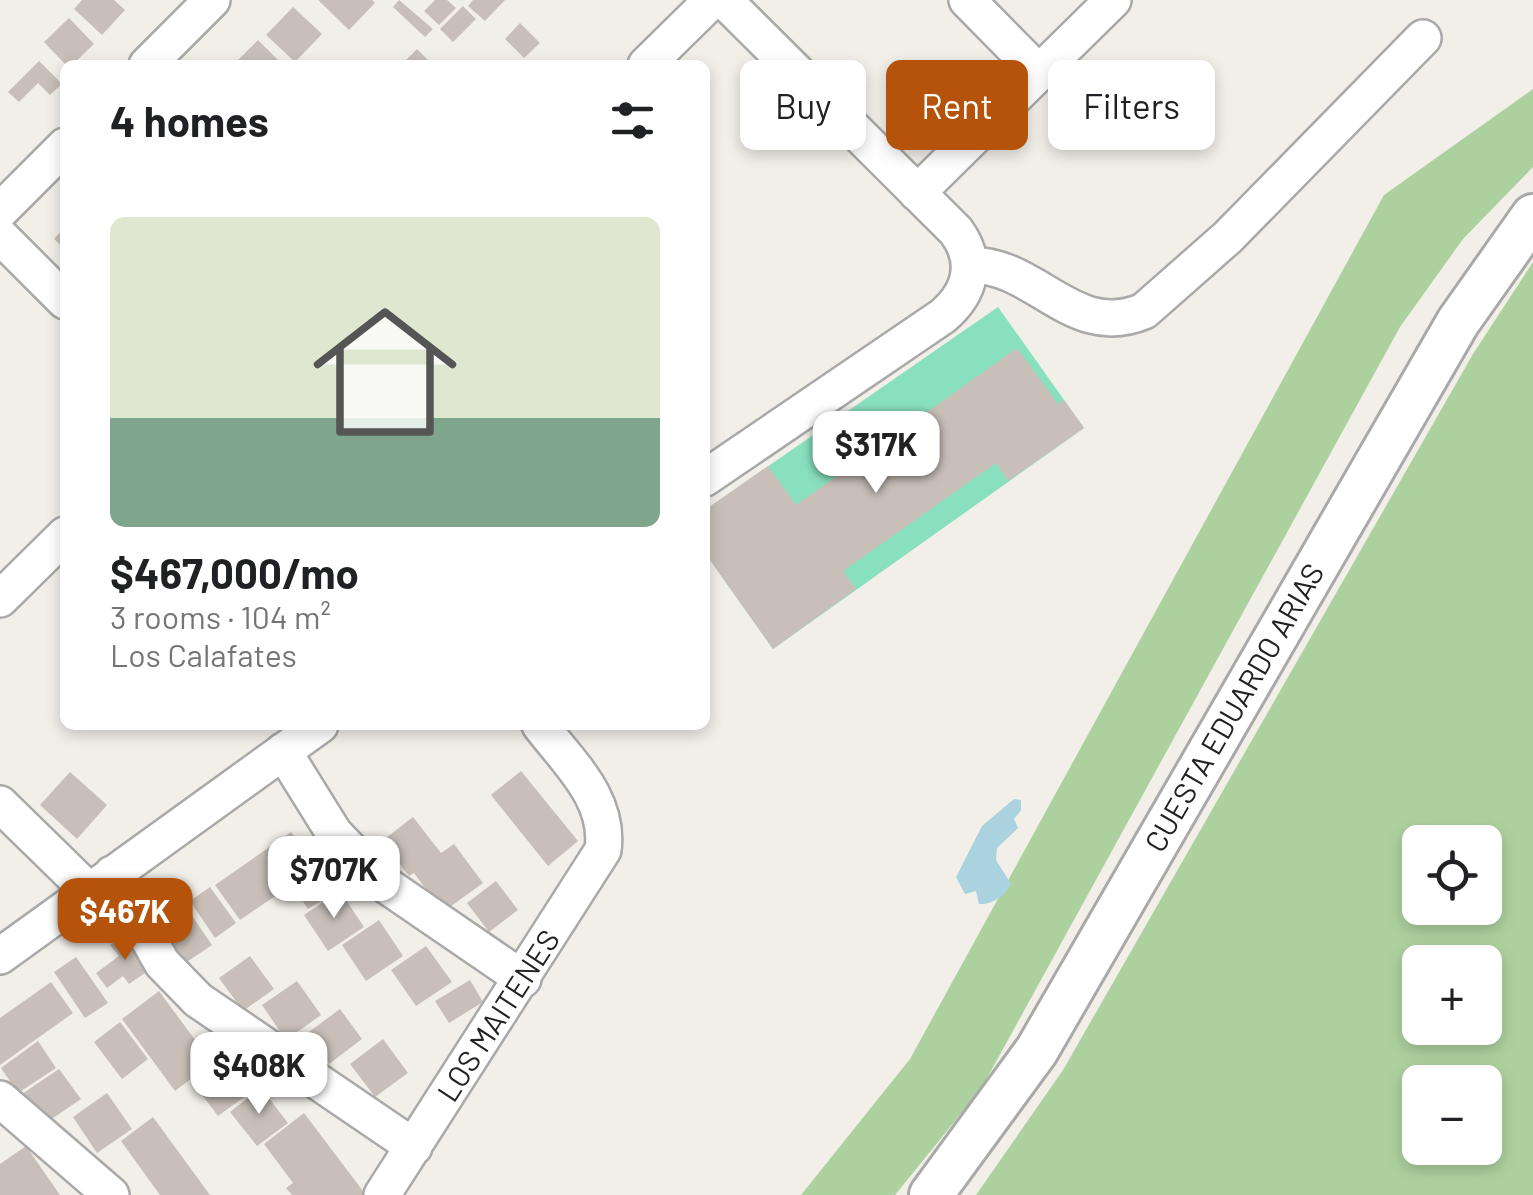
<!DOCTYPE html>
<meta charset="utf-8">
<style>
:root{--surface:#fff;--page:#f2f2f2;--text:#202124;--muted:#757577;--line:#e0e0e0;--accent:#b45309}
body{margin:0;font-family:Barlow,sans-serif;background:var(--page);color:var(--text);height:100vh;display:flex;flex-direction:column;font-size:38px;white-space:nowrap}
*{box-sizing:border-box;margin:0}
p{font-size:32px;color:var(--muted)}
.icon{flex:none;width:55px;height:55px;fill:none;stroke:currentColor;stroke-width:2;stroke-linecap:round;stroke-linejoin:round}
.map{position:relative;flex:1;overflow:hidden}
.details{position:absolute;left:60px;top:60px;width:650px;height:670px;display:flex;flex-direction:column;background:var(--surface);border-radius:15px;box-shadow:0 5px 15px #0003}
.details>*{flex:none}
.top-card{position:absolute;left:740px;top:60px;width:642px;height:90px;display:flex;gap:20px}
.fabs{position:absolute;left:1402px;top:825px;display:grid;gap:20px}
.fabs a{display:grid;place-items:center;width:100px;height:100px;border-radius:15px;background:var(--surface);box-shadow:0 5px 15px #0003;font-size:50px}
.price{position:absolute;translate:-50% -85px;padding:0 22px;border-radius:20px;background:#fff;color:#222;font-size:32px;line-height:65px;filter:drop-shadow(0 2px 5px #0008)}
.price::after{content:'';position:absolute;left:50%;top:60px;width:30px;height:22px;margin-left:-15px;background:inherit;clip-path:polygon(0 0,100% 0,50% 100%)}
.price.active{background:var(--accent);color:#fff}
ul{padding:0;list-style:none}
li{display:grid;align-content:center;gap:20px;height:530px;padding:0 50px}
li+li{border-top:2px solid var(--line)}
li span{display:grid;place-items:center;height:310px;border-radius:15px;color:#555}
li>.icon{margin-inline-start:auto}
span .icon{width:180px;height:180px;fill:#fffc;stroke-width:1}
li b{font-size:42px}
h2{display:flex;justify-content:space-between;align-items:center;height:120px;padding:0 50px;font-size:42px}
.chip{padding:0 35px;border-radius:15px;background:var(--surface);box-shadow:0 5px 15px #0003;font-size:35px;line-height:90px}
.chip.active{background:var(--accent);color:#fff}
.map>svg:first-child{display:block}
</style>
<div class="map">
<svg width="1533" height="1195" viewBox="0 0 1533 1195">
<rect width="100%" height="100%" fill="#f2efe9"/>
<path fill="#add19e" fill-rule="evenodd" d="M1533,89V167L1463,239L1400,327L981,1089L895,1195H801L910,1059L1384,195Z
M1533,262V1195H976L1063,1070L1473,354ZM1420,842H1485V908H1420ZM1420,962H1485V1028H1420ZM1420,1082H1485V1148H1420Z"/>
<path fill="#88e0be" d="M998,307L1084,428L773,649L705,553V510Z"/>
<path fill="#aad3df" d="M1014,799L1021,800V810L1014,819L1018,828L997,848L996,860L1011,884C1006,896 991,905 979,904L976,891L965,894L956,877L982,826Z"/>
<path fill="#c7bfb8" d="M82,0H114L125,10L102,35L74,9Z
M318,0H372L375,3L349,30Z
M399,0L433,29L425,37L393,7Z
M435,0H447L456,8L439,25L424,11Z
M473,0H505L485,21L468,6Z
M463,6L476,19L453,42L440,29Z
M293,7L322,34L295,62L266,35Z
M69,18L94,44L72,65H66L44,42Z
M520,23L540,43L524,58L505,39Z
M258,40L283,65H233Z
M417,49L433,65H401Z
M39,61L62,84L50,95L38,83L19,102L8,92Z
M65,227V249L54,239Z
M1017,348L1058,404L1064,400L1084,428L1008,481L996,463L843,571L856,589L773,649L705,553V510L768,466L796,505Z
M521,771L578,841L548,866L491,795Z
M70,772L107,805L77,839L40,805Z
M413,817L441,853L454,844L483,883L443,912L414,873L409,876L382,841Z
M291,832L316,868L240,920L215,885Z
M335,862L349,883L308,909L295,889Z
M496,881L518,910L489,932L467,903Z
M210,887L236,923L215,938L190,901Z
M340,891L364,927L328,951L304,915Z
M188,910L212,945L181,966L157,930Z
M379,920L403,956L366,981L342,945Z
M127,933L152,968L129,984L123,976L107,988L96,973L119,956L110,945Z
M426,946L452,982L416,1006L391,970Z
M250,956L274,989L243,1011L219,978Z
M76,957L108,1003L85,1018L54,972Z
M470,980L483,1002L449,1023L435,1001Z
M297,981L321,1015L286,1040L262,1005Z
M51,982L73,1013L0,1065V1018Z
M159,991L212,1063L175,1091L122,1019Z
M340,1009L362,1039L329,1064L306,1034Z
M120,1022L148,1059L122,1079L94,1042Z
M383,1039L408,1073L375,1097L350,1064Z
M38,1041L56,1068L18,1093L1,1068Z
M226,1058L251,1092L218,1116L193,1083Z
M59,1069L81,1099L37,1129L16,1098Z
M261,1088L288,1123L257,1146L230,1112Z
M107,1093L132,1129L97,1153L73,1117Z
M304,1113L366,1195H292L286,1188L293,1183L264,1144Z
M153,1117L210,1195H160L121,1141Z
M26,1146L60,1195H0V1164Z"/>
<g fill="none" stroke-linecap="round" stroke-linejoin="round">
<g stroke="#a9a9a9" stroke-width="40">
<path id="minor" d="M967,0L1039,73
M147,65L212,0
M646,65L712,0
M917,193L1113,0
M0,211L65,146
M0,236L65,301
M970,265C1038,265 1073,341 1144,311L1228,237L1423,38
M705,478L943,316C970,293 979,262 956,231L724,0
M0,599L65,535
M283,751L334,833L380,881L523,979
M0,804L89,891
M112,874L162,963L198,1000L414,1147
M0,956L320,725
M0,1099L111,1195
M382,1195L603,850C610,799 569,763 540,725"/>
</g>
<g stroke="#a9a9a9" stroke-width="48">
<path id="tertiary" d="M931,1195L1037,1050L1458,322L1533,216"/>
</g>
<use href="#minor" stroke="#fff" stroke-width="35"/>
<use href="#tertiary" stroke="#fff" stroke-width="42"/>
</g>
<g text-anchor="middle" stroke-width="8" stroke-linejoin="round" paint-order="stroke">
<g font-size="30" fill="#222" stroke="#fff">
<text transform="translate(1235 708) rotate(-60)" y="10">CUESTA EDUARDO ARIAS</text>
<text transform="translate(499 1016) rotate(-57)" y="10">LOS MAITENES</text>
</g>
</g>
</svg>
<div class="fabs">
<a><svg class="icon" aria-label="locate" viewBox="0 0 24 24"><circle cx="12" cy="12" r="6"/><path d="M12 2v4M12 18v4M2 12h4M18 12h4"/></svg></a>
<a>+</a>
<a>−</a>
</div>
<b class="price" style="left:876px;top:496px">$317K</b>
<b class="price" style="left:334px;top:921px">$707K</b>
<b class="price active" style="left:125px;top:963px">$467K</b>
<b class="price" style="left:259px;top:1117px">$408K</b>
<div class="top-card">
<a class="chip">Buy</a>
<a class="chip active">Rent</a>
<a class="chip">Filters</a>
</div>
<section class="details">
<h2>4 homes<svg class="icon" aria-label="filters" viewBox="0 0 24 24"><path d="M4 7h16M4 17h16"/><circle cx="9" cy="7" r="2"/><circle cx="15" cy="17" r="2"/></svg></h2>
<ul>
<li><span style="background:linear-gradient(#dfe7d0 65%,#7fa58c 0)"><svg class="icon" aria-label="home" viewBox="0 0 24 24"><path d="M3 11l9-7 9 7M6 9v11h12V9"/></svg></span><div><b>$467,000/mo</b><p>3 rooms · 104 m²</p><p>Los Calafates</p></div></li>
</ul>
</section>
</div>
